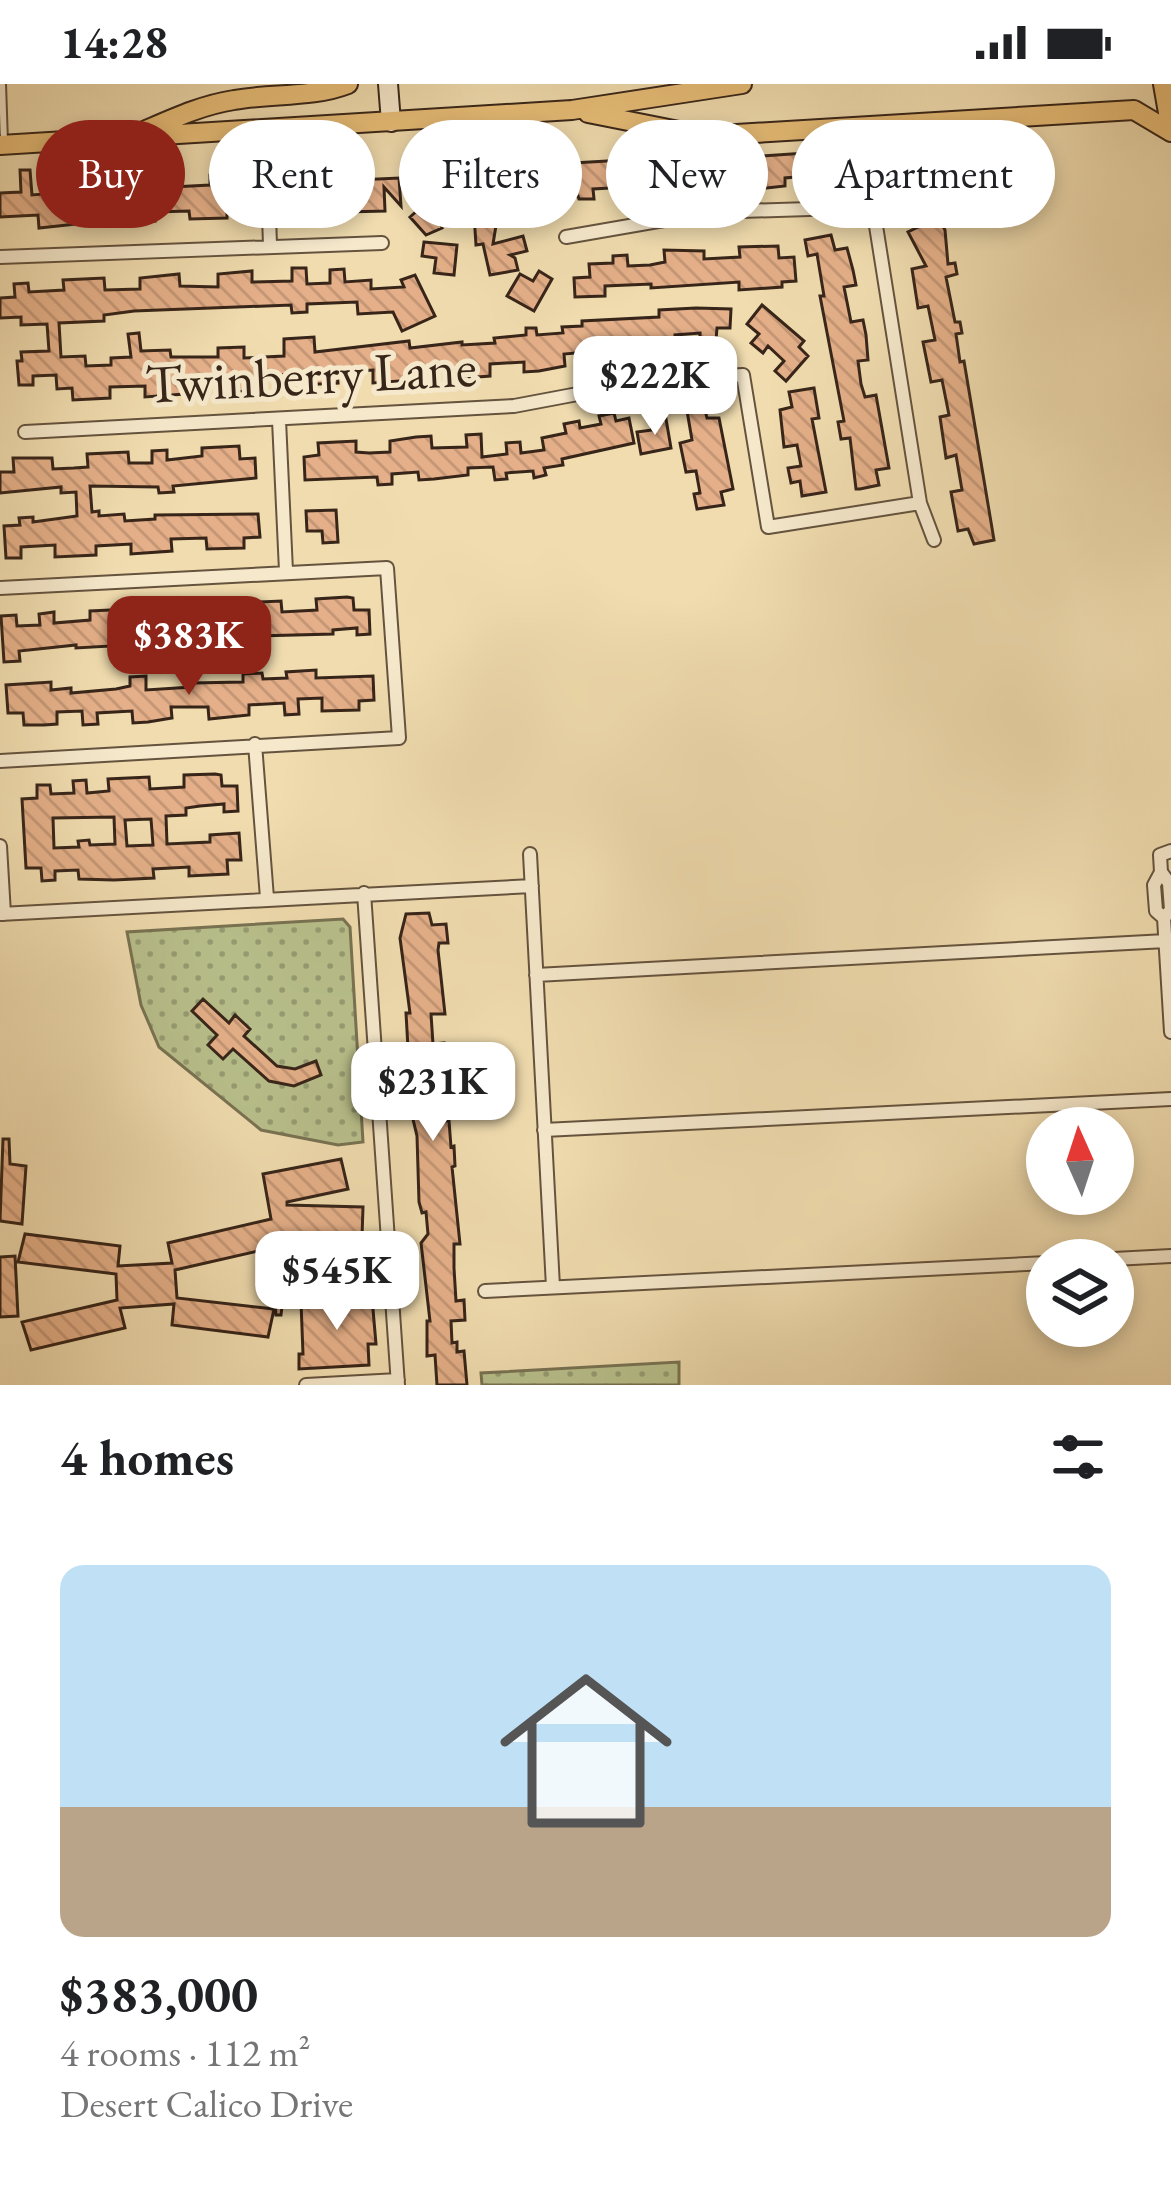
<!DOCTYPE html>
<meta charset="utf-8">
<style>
:root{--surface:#fff;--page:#f6f6f6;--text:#202124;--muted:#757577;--line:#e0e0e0;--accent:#8f2418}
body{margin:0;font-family:"EB Garamond",serif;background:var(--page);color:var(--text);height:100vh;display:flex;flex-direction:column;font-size:45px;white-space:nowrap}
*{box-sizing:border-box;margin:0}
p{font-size:39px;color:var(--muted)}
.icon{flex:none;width:66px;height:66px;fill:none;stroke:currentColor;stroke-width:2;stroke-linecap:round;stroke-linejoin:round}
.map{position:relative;height:1301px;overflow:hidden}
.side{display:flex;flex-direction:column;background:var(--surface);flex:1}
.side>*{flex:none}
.hud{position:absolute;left:36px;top:36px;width:1101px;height:108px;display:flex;gap:24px}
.needle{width:78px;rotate:357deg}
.buttons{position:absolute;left:1026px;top:1023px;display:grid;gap:24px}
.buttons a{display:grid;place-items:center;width:108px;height:108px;border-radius:50%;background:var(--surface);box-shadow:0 6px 18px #0003;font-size:60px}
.price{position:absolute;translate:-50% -102px;padding:0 27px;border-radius:24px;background:#fff;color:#222;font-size:39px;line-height:78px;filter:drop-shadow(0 3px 6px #0008)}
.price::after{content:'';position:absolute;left:50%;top:72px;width:36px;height:27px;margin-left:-18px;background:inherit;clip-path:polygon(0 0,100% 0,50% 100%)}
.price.current{background:var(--accent);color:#fff}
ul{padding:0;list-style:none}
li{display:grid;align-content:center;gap:24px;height:636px;padding:0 60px}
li+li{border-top:3px solid var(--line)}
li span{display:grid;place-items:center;height:372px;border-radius:24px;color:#555}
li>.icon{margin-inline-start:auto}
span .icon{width:216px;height:216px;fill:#fffc;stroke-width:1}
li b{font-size:51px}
h2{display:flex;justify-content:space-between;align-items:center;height:144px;padding:0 60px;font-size:51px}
.tag{padding:0 42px;border-radius:54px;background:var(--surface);box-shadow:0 6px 18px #0003;font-size:42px;line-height:108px}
.tag.current{background:var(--accent);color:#fff}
.status{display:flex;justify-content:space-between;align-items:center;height:84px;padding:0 60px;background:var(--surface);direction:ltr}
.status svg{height:33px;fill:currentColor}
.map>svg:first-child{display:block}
</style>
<div class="status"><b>14:28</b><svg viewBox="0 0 49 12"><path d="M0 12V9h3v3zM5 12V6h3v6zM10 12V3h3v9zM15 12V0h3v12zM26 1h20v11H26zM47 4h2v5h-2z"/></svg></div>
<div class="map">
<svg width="1171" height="1301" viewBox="0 0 1171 1301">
<defs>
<pattern id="park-dots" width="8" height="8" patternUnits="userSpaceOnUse" patternTransform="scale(3)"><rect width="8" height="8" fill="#b8c08c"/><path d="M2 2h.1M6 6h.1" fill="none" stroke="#969c72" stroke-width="1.8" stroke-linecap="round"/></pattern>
<pattern id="building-back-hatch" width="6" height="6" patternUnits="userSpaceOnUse" patternTransform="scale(3)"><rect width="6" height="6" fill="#e5b089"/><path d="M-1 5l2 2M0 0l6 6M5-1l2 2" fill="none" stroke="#c59776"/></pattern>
</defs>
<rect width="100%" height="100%" fill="#f0dcaf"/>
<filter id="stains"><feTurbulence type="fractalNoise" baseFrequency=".00167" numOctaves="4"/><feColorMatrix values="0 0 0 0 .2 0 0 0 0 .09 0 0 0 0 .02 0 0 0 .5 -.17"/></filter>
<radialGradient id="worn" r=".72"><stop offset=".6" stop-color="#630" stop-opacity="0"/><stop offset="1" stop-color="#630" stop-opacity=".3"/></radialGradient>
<path fill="url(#park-dots)" stroke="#787252" stroke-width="3" d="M343,835L350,843L363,1058L338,1061L261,1046L159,963L141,921L127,848Z
M679,1278V1301H482L481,1289Z"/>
<path fill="url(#building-back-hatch)" stroke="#372519" stroke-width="3" fill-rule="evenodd" d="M842,58L843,65L850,64L852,81L837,72L838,85H822L823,99H808V92L785,94V102L747,106V93H732L731,74L806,69L822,66L815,59Z
M881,60L913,79L915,77L936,98L930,104L943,129L937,132L945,146L948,180L955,179L957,190L946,193L955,238H960L962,249L956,250L960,278L964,277L994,456L974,460L968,445L958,447L951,408L962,406L956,371L946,374L940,333L949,331L942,296L931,298L923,258L935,256L928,222L918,224L912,185L926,182L908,148L920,142L913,130L920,126L904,109L908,105L877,86L872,94L860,86L873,65L877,67Z
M641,75L642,80L680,78L681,95L666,97V109L629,113L628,103L593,105L594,115H579L578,112L556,113V100L540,101L539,81Z
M20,86H30L32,111L153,101V104L210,101V91L238,90L242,121L227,123V134L190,135L189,127L154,128L155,137L114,140V128L76,129L77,140L39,144L38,131L0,133V109L21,108Z
M399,94L401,122L384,103L385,127L345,128L344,116L323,117L324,129L309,130L308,121L293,123L292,99Z
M511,95L532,108L524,121L534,127L527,140L499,123L493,160L523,152L527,167L510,171L515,174L518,186L490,191L483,160L476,161L473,115L495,120Z
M421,103L435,106L447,120L436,130L442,144L426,151L410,133L419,125L409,113Z
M831,151L835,166L847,164L853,186L856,201L844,203L851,238L863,236L866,251L868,276L858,277L861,300L865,313L876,311L889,384L876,386L879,401L860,405H856L850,354L841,355L838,338L844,337L820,212H824L817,170L808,172L805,156Z
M424,158L457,161L454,191L434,189L436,174L422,172Z
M778,162L779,174L794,173L796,197L782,198V203L739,206V198L651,204V200L605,202V212L575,213L574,194L590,193L589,180L613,179V172L627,171L628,182L650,181L665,178L664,166L704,167V175L740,173L739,163Z
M292,184H306L307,200L330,199V186L344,185L345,198L371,196V205L404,203L401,196L415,191L435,232L402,247L393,228L358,230L357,218L307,220V228L292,229L291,221L134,227L104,231V237L59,239L61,273L85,272L86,282L111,281V274L131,273L128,250L139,249L141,267L170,266L171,273H218V264L244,263V274L284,272V255L314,253L315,268L409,257L410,264L462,258V261L495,259L494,254L526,251V244H536L537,251L563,249L562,243L582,242V237L659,233V226L696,224L731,225L730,244H717L716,256H700V249L675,251V262L661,263L660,257L639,258L640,268L599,272V267L564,270L565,282L539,287L524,288V278L490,280V292L464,294L449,295L448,286L413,288V296L373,299V286L337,288L338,299L301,301L300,290L273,291L259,293L260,306L221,309V298H184V310L145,313V302L110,303V314L73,316L72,304L57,305L56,291L33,292V301H19L17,277H22L21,268L49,267L47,240L21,241V233L0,234V214L15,213L14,200L28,199L29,208L64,206L63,196L104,194L105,206L140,205V194L179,190L180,202L218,203V190L252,187V198L292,197Z
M539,187L552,195L534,227L507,212L520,190L533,197Z
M762,221L804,257L799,263L808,272L786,297L775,287L784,277L768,262L763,269L751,259L759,250L747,240Z
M814,304L819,334L812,335L826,408L802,412L800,397L791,399L788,384L801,382L797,361L784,363L780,326L792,323L789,308Z
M703,318L707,334H719L733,405L721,408L724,421L697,425L694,410L700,409L696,387L686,388L680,359L692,356L686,321Z
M614,329L616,337L629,334L634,359L562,375L563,381L544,384L546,391L534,394L533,387L506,389L507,395L495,396L493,383L468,384V391L434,395L419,396L418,388L392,390V400L378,401L377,393L305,396L304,373L319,371L318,359L356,357V368L369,369L390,368V357L416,353L431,352L432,364L467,363L466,351L481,350L482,373L507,370L506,359L520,358L521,369L544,366L542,354L566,349L564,340L579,337L580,344L601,340L599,332Z
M666,335L671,364L641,370L637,348L652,346L651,337Z
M239,362L240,375L255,374L256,394L173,402L174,408L159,409L158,403L90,402L92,428L99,427V432L124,430L125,437L155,435V431L258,430L260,453L244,454V464L207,465L206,454L171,455L172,467L131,470V460L96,462V471L55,473V461L21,463V474H6L4,442L20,441L19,434L33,433V438L77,432L76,408L61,409V403L0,409V388H14L13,374H52L53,385L74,384L88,383L87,370L128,368L129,379H152V367L167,366V376L202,372V364Z
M336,426L338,458L323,459L322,447H307L306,427Z
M347,513L353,514L354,526H369L370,550L357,551V544L333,546V550L257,552L258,561L245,562V555L211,557L212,562L150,567L111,568L110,562L76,564V561L19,567L20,577L4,578L1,532L16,531L17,542L40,541L39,530L54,528V539L90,536V527L131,525V536L166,535L165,523L206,521V530L241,529V519L281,517L282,528L317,526L316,515Z
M316,586V594L373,592L374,616L359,617V626L322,627V614L298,615L299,630L285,631L284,619L249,621V631L209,635L208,623H171L172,634L148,638L133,639L132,627L97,629L98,640L83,641L82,627L57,628V640L44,641H24L23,629H8L6,601L51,598V606L71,604V609L116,605L130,602V593L146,592V606L192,603V599L243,598V590L262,589L263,595L287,594L286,588Z
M215,690L221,691L222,702H237L238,727L224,728V720L200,722L186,724V731L166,732L167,760L210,758V751L239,749L241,776H227L228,790L189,792V783L153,785L154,794L114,796L79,795L78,786L55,787V796L42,797L41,784H26L22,715L37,714V701H50L51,710L74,709L73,697L86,696L87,709L109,707L108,695L149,693L150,705L184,703V691ZM114,733L115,760L90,761L89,756L78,757L79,763L54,764L53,734ZM151,735L153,761L127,762L125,736Z
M429,829L432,841L446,840L448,859H439L438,866L445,930H431L433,960L444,959L446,980H440L443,1013H436L437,1037H449L451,1063L454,1062L455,1082L452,1083L460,1160H454V1184L456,1217L464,1216L465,1236L451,1237L452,1259L457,1258V1268L464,1267L467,1301H437L435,1271L427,1272V1237H430L421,1159L428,1150L426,1128L422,1129L419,1118L417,1052L411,1027L417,991L415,964H408L406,929H410L400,854L406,830Z
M203,915L229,939L235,931L250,945L244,952L277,982L295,985L316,977L321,991L294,1002L269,997L233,965L223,975L208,961L217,951L192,927Z
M3,1055H9L10,1080L26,1082L22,1140L0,1137Z
M341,1075L348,1105L287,1118V1121L363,1123L362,1153L305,1152V1162L289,1161L281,1231H276L271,1164L175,1186L177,1214L274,1225L268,1253L172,1241L174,1220L120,1224L125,1244L31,1266L22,1238L117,1216L116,1190L18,1178L25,1150L120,1162L118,1182L172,1179L168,1159L271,1135L263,1090Z
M15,1172L18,1232L0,1233V1173Z
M372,1214L376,1260H368L369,1281L299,1285V1270H303L301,1218Z"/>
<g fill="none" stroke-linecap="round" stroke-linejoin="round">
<g stroke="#65533e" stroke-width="10">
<path id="lane" d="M2,0L4,58"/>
</g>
<g stroke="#65533e" stroke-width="16">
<path id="street" d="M266,43L270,161
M704,52L710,128
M566,153L710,128L873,123L920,419L934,456
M0,173L382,159
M279,336L286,487
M25,348L514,322L652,296L743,291L768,443L920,419
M0,504L387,484L399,654L0,677
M255,660L267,814
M0,762L4,830
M530,770L553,1203
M1161,788L1169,799L1171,826L1164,834L1171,948
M364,809L398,1301
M0,830L532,802
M1164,834L1156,827L1154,801L1161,788L1160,771L1171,767
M536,891L1166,857
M544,1046L1171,1015
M1095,1176L1171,1172
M485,1207L1047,1179
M306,1301L398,1296"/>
</g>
<g stroke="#372519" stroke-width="22">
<path id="secondary" d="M388,0L391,38"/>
</g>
<g stroke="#372519" stroke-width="22">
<path id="primary" d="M1163,0L1171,46
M588,29L704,52L1134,26L1171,48
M144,47C174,34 202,21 234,16C272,9 312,14 348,0
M0,61L572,26L742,0"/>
</g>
<use href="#lane" stroke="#f5e8cb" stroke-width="6"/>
<use href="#street" stroke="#f5e8cb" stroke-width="12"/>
<use href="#secondary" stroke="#f5e8cb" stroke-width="18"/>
<use href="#primary" stroke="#e8be78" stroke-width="18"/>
</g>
<g text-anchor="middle" stroke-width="10" stroke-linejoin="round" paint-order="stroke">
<g font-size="54" fill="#372519" stroke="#f5e8cb">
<text transform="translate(311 291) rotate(-3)" y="19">Twinberry Lane</text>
</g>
</g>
<rect width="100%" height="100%" filter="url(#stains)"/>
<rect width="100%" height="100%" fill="url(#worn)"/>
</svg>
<div class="buttons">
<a><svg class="needle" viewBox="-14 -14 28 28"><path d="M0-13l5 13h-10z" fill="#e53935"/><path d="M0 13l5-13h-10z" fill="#757577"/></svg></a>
<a><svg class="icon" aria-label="layers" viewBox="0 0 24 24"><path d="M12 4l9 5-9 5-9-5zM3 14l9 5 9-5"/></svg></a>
</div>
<b class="price" style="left:655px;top:354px">$222K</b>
<b class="price current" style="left:189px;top:614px">$383K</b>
<b class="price" style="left:433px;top:1060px">$231K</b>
<b class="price" style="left:337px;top:1249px">$545K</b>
<div class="hud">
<a class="tag current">Buy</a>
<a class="tag">Rent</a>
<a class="tag">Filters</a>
<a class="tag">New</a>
<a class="tag">Apartment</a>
</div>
</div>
<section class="side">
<h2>4 homes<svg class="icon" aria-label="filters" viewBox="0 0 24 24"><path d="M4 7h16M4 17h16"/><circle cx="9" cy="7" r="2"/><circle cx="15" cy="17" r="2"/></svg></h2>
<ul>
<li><span style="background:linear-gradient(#bfe0f5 65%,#b9a48a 0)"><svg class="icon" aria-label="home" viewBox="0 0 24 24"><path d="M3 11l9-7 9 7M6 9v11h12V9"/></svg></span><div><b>$383,000</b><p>4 rooms · 112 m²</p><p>Desert Calico Drive</p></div></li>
</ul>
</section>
